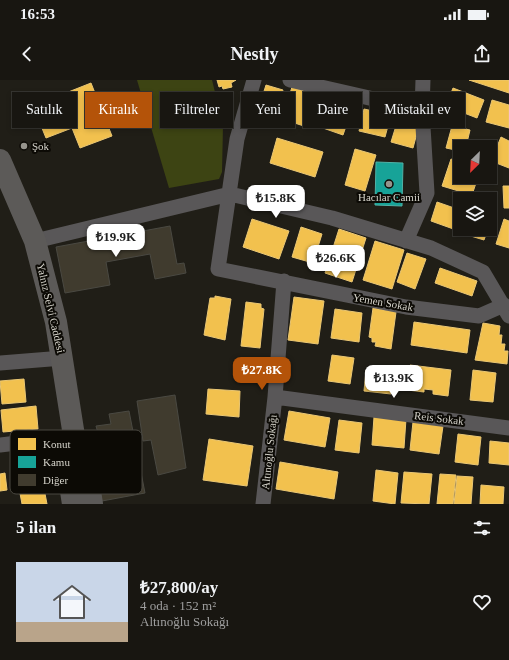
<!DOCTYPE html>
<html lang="tr">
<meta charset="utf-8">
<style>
:root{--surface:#181611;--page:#211f1a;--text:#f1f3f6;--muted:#9f9f9f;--line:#363531;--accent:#b45309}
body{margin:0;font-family:"Times New Roman",serif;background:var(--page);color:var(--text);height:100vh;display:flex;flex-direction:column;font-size:15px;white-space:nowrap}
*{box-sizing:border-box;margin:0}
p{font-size:13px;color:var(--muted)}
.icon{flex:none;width:22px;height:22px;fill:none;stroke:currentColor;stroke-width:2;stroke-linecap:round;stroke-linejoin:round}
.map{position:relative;height:424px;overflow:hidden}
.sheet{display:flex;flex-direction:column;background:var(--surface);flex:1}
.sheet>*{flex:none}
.top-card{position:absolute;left:12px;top:12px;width:485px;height:36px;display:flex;gap:8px}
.needle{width:26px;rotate:204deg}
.tools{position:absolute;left:453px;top:60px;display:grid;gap:8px}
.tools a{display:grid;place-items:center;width:44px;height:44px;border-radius:0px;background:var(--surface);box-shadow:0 2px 6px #0003,0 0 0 1px var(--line);font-size:20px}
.price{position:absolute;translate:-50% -34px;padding:0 9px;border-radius:8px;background:#fff;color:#222;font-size:13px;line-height:26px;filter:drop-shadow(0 1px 2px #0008)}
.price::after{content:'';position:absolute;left:50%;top:24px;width:12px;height:9px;margin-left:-6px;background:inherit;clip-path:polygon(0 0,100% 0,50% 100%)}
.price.selected{background:var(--accent);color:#fff}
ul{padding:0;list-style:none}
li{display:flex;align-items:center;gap:12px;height:100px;padding:0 16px}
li+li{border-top:1px solid var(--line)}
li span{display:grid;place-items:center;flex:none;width:112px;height:80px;border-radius:0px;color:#555}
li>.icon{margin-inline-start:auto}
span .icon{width:48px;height:48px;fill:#fffc;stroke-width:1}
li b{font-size:17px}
h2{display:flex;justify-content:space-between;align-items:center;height:48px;padding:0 16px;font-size:17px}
.pill{padding:0 14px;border-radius:0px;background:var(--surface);box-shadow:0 2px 6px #0003,0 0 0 1px var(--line);font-size:14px;line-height:36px}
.pill.selected{background:var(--accent);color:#fff}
.status{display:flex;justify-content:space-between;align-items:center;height:28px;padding:0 20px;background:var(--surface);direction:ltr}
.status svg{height:11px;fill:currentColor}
header{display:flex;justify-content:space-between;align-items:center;height:52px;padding:0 16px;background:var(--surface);font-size:18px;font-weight:700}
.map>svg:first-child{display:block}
</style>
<div class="status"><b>16:53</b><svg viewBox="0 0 49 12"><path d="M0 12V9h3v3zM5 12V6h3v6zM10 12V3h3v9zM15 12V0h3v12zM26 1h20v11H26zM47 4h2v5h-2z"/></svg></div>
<header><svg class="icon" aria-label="back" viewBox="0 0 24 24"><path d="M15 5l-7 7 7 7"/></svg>Nestly<svg class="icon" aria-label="share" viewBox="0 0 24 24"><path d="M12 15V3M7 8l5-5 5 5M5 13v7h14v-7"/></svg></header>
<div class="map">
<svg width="509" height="424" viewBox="0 0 509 424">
<rect width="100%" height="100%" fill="#201e17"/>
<path fill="#3d4413" d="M137,0H212L223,45L222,92L219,99L169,108Z"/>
<path fill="#f2c14e" stroke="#eac774" d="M217,0H236L231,3L232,7L223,9L222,6L219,7Z
M469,0H509V13Z
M91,3L112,56L80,68L72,48L46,58L33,26Z
M266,5L283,10L275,36L258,30Z
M292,7L318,16L307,47L282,39Z
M453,8L484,20L477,38L446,26Z
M331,18L353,26L343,55L320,47Z
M492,20L509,25V48L486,42Z
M364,29L391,35L385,57L359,51Z
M399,36L420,42L413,68L391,62Z
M452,46L470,50L466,67H460V71L446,68Z
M501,57L509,61V88L491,81Z
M277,58L323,72L315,97L270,83Z
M355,69L376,75L365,111L345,105Z
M451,79L460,82V97H478L472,115L442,106Z
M503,106H509V128H504Z
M437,122L460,130L459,151L431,141Z
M252,139L289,151L279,179L243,167Z
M504,139L509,141V168L496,164Z
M301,147L322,154L313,183L292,177Z
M339,149L366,158L352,202L325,193Z
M465,149H488L484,160L464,154Z
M375,161L404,170L392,209L363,200Z
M407,173L426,179L415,209L397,202Z
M440,188L477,201L472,216L435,203Z
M215,216L231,219L225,260L204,255L210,218H215Z
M294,217L324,221L318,264L288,260Z
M246,222L261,224V228L264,229L260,268L241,266Z
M373,228L396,232L391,269L375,266L376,262H372V258L369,257Z
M335,229L362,233L359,262L331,258Z
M414,242L470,250L467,273L411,265Z
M483,243L500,246L499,255H502L501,264H505L504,271H508L507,284L475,280Z
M332,275L354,278L350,304L328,301Z
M410,285L451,290L448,316L433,314V310L424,309V312L407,310Z
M366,290L393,293L391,314L364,311Z
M473,290L496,293L493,322L470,320Z
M24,299L26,322L2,324L0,301Z
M208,309L240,311L239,337L206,334Z
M36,326L38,349L3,352L1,330Z
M289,331L330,338L325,367L284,360Z
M374,337L406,339L404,368L372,365Z
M339,340L362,343L359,373L335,370Z
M413,342L443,346L439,374L410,370Z
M458,354L481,357L478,385L455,382Z
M209,359L253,366L247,406L203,400Z
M490,361L509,363V385L489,383Z
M280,382L338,392L334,419L276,409Z
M40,388L47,424H22L16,392Z
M376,390L398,393L395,424L373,421Z
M404,392L432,394L429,424L401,423Z
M5,393L7,410L0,411V394Z
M440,394L456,395L453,424H437Z
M457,396L473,397L471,424H454Z
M481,405L504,407L503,424H480Z"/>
<path fill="#17a398" stroke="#50b2a7" d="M376,82L403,83L402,126L375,125Z"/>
<path fill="#403b2e" stroke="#4a4942" d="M170,146L177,184L184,183L186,193L155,199L150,174L106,182L110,205L65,213L56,167Z
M175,315L186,388L158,395L151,360L143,361L137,321Z
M129,331L145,413L102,421L89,355L98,353L96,346L111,344L109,334Z"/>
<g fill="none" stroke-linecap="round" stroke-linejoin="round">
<path stroke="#595758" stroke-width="15" d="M254,0L237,59L218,189L406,227L479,236L504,225
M290,0L422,30
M35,161L230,114L332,138L431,168L483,192L509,236
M406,161L427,113L422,30L423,0
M0,283L63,278
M275,317L509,348
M0,365L74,356
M263,424L275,317L284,201"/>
<path stroke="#5c5a58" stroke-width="22" d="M0,80L35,161L56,242L74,356L76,383L70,405L73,424
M76,383L89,405L92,424"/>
</g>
<g fill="#96948c" stroke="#0c0a05" stroke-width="1.5">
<circle cx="24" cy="66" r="4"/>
<circle cx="389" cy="104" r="4"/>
</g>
<g text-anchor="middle" stroke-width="4" stroke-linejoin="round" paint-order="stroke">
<g font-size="11" fill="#d6d4cb" stroke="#0c0a05" text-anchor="start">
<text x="32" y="70">Şok</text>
<text x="389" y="121" text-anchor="middle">Hacılar Camii</text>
</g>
<g font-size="11" fill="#d6d4cb" stroke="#0c0a05">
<text transform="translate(383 222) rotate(10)" y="4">Yemen Sokak</text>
<text transform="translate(51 228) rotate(77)" y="4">Yalnız Selvi Caddesi</text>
<text transform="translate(439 338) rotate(7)" y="4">Reis Sokak</text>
<text transform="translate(269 372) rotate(-84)" y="4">Altınoğlu Sokağı</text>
</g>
</g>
<rect x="10" y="350" width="132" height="64" rx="6" fill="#0c0a05" stroke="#494740" stroke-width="1"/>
<rect x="18" y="358" width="18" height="12" fill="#f2c14e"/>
<rect x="18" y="376" width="18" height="12" fill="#17a398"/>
<rect x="18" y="394" width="18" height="12" fill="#403b2e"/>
<g font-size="11" fill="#d6d4cb">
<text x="43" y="368">Konut</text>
<text x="43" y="386">Kamu</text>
<text x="43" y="404">Diğer</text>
</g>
</svg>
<div class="tools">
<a><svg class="needle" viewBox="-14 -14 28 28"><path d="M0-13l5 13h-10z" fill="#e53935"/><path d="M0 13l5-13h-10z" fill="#9f9f9f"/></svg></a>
<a><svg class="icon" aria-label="layers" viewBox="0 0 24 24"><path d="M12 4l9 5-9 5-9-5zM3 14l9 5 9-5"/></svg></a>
</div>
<b class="price" style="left:276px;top:139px">₺15.8K</b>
<b class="price" style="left:116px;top:178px">₺19.9K</b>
<b class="price" style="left:336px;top:199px">₺26.6K</b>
<b class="price selected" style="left:262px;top:311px">₺27.8K</b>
<b class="price" style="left:394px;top:319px">₺13.9K</b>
<div class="top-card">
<a class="pill">Satılık</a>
<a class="pill selected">Kiralık</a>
<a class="pill">Filtreler</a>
<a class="pill">Yeni</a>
<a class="pill">Daire</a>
<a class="pill">Müstakil ev</a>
</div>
</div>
<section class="sheet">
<h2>5 ilan<svg class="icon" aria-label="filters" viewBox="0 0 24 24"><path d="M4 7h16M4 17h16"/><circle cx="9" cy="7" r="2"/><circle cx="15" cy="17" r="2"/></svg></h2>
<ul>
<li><span style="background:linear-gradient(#c9d6e8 75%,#b9a48a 0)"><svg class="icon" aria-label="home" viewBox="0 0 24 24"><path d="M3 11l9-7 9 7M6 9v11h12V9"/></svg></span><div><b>₺27,800/ay</b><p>4 oda · 152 m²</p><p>Altınoğlu Sokağı</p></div><svg class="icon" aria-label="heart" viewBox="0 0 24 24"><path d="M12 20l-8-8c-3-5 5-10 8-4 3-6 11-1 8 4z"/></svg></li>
</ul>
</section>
